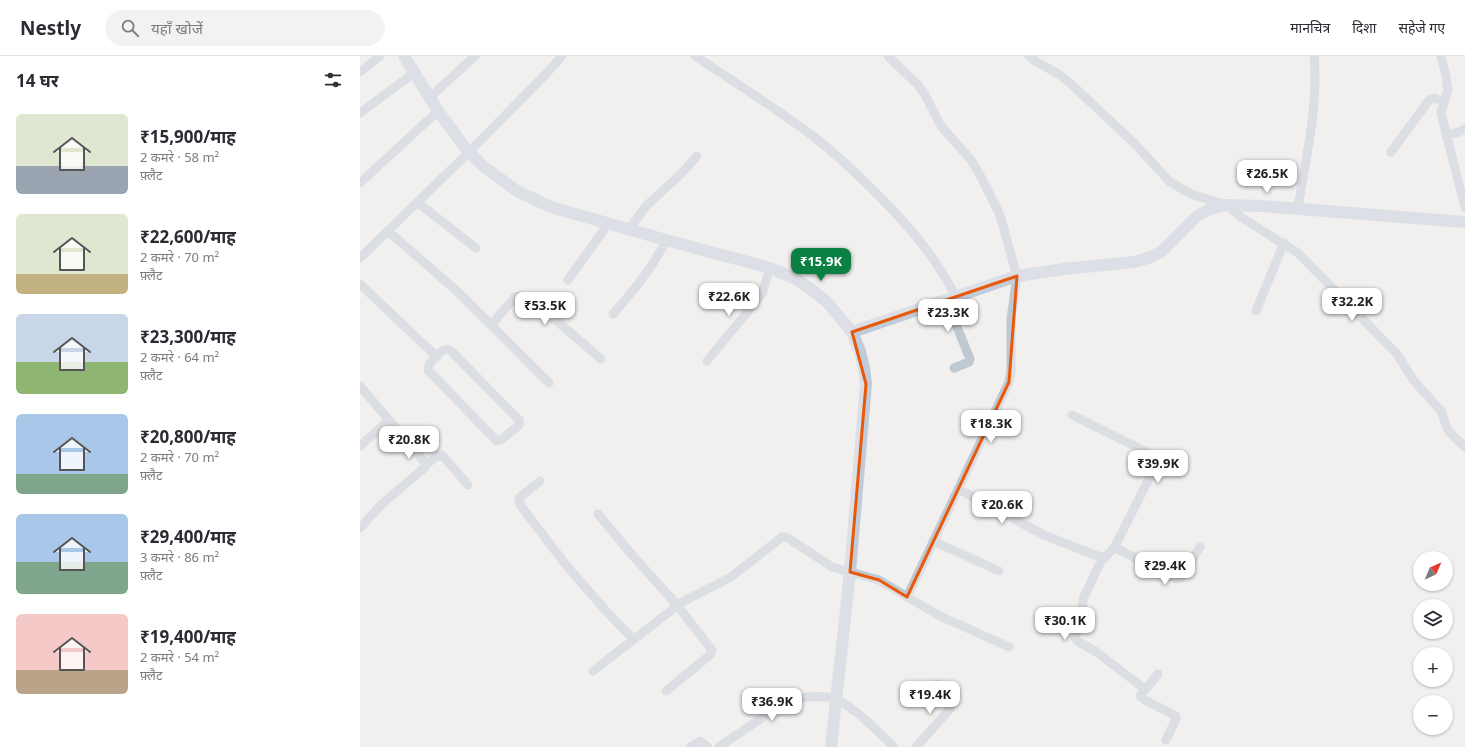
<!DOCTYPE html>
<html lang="hi">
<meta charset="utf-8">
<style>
:root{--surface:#fff;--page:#f2f2f3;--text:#2b2b33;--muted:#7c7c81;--line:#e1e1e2;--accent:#0b8043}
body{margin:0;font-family:"Noto Sans","Noto Sans Devanagari",sans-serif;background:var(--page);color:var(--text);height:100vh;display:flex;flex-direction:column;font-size:15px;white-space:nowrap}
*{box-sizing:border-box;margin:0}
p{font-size:13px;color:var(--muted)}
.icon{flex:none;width:22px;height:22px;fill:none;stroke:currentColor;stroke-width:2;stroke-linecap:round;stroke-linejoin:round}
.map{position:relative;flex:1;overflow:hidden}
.details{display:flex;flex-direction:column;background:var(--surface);width:360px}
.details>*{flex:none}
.needle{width:26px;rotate:44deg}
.fabs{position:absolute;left:1053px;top:495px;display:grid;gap:8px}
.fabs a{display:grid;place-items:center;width:40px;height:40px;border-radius:50%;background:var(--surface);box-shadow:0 1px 3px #0004;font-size:20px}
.price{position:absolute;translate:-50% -34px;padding:0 9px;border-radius:8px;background:#fff;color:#222;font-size:13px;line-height:26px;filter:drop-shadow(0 1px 2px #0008)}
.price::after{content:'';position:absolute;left:50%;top:24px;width:12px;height:9px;margin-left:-6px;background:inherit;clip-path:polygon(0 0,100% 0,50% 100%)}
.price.current{background:var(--accent);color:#fff}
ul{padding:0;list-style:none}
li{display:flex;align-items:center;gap:12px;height:100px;padding:0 16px}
li span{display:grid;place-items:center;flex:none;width:112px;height:80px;border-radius:6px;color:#555}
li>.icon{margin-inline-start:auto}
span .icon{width:48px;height:48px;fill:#fffc;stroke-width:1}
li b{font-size:17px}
h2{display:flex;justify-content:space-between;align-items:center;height:48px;padding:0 16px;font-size:17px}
header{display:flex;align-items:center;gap:24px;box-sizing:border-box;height:56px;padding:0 20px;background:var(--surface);border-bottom:1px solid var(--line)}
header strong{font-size:19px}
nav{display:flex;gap:22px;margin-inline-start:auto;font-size:14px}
.search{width:280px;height:36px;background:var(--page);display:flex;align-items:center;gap:10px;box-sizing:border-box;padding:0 14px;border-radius:22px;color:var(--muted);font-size:15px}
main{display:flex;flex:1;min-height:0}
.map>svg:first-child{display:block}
</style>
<header>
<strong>Nestly</strong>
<div class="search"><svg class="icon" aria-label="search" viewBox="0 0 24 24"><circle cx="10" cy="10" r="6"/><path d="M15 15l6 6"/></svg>यहाँ खोजें</div>
<nav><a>मानचित्र</a><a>दिशा</a><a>सहेजे गए</a></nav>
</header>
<main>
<section class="details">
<h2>14 घर<svg class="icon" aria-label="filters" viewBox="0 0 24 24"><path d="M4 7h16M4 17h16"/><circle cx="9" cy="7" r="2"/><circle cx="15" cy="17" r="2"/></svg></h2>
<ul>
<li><span style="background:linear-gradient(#dfe7d0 65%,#9aa5b1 0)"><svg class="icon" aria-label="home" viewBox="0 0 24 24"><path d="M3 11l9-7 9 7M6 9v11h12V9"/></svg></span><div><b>₹15,900/माह</b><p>2 कमरे · 58 m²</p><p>फ़्लैट</p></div></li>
<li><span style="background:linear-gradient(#dfe7d0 75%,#c2b280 0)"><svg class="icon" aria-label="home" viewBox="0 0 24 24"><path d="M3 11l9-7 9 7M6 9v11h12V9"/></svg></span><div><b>₹22,600/माह</b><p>2 कमरे · 70 m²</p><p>फ़्लैट</p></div></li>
<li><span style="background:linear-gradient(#c9d6e8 60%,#8fb573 0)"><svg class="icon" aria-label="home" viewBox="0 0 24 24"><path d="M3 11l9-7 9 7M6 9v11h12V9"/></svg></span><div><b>₹23,300/माह</b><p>2 कमरे · 64 m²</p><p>फ़्लैट</p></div></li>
<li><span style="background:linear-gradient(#a9c7e8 75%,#7fa58c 0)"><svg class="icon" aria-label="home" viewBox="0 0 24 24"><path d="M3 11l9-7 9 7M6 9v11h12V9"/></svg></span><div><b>₹20,800/माह</b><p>2 कमरे · 70 m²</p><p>फ़्लैट</p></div></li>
<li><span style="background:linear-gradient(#a9c7e8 60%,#7fa58c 0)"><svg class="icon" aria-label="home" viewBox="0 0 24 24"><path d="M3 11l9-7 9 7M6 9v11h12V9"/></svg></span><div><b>₹29,400/माह</b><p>3 कमरे · 86 m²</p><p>फ़्लैट</p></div></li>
<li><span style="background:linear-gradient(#f6c9c9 70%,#b9a48a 0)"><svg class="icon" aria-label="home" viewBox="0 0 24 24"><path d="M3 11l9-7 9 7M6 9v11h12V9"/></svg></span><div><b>₹19,400/माह</b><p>2 कमरे · 54 m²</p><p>फ़्लैट</p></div></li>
</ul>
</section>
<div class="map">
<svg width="1105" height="691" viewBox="0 0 1105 691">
<rect width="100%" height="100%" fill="#f2efef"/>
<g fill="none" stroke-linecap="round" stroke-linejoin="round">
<path stroke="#bec9d2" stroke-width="9" d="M335,0C373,25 412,50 449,77C473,95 495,116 517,138C549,170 575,200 596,241
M528,0L558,29L564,37L581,70L611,104L621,121L640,159L657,220L651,263V316L649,326L547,541
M669,0L675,5L697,17L710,27L775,88L810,126L831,138L867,149L881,161L938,197L1037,298L1054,325L1081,355L1087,372L1091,378L1105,391
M1081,0L1086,20L1088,34L1081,57L1105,152
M0,16L20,0
M69,42L115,0
M0,57L54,17
M1086,79L1099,76L1105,73
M1031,96L1069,44L1075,42L1084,46
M0,127L78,55
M57,146L116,192
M938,153C945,102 959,52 954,0
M269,173L286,150L322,117L337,100
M28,175L98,236L189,327
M0,202L109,96L185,19L202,0
M208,224L248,168
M0,228L77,301
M586,244L610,303L609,306L594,312
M896,255L924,187
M253,258C273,235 293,212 306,184
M131,269L155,241L161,240L198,266L241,303
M87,293L91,295L159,364V369L141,384L137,385L132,380L68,314C68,306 80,295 87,293Z
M347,305L399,242L403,235L410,212
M0,330L66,408L64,412L22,448L0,472
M0,390L28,365
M65,409L79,399H82L108,429
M180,425L159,442V445L161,450L206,509L247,556L273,583
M598,433L684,479L740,501H746L755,490L796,409V403L791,398L712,359
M238,458L273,500L317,549L352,594L350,599L306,635
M573,485L639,515
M754,491L816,523L821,521L840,491
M743,501L724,541L715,582L719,586L735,595L785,633
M233,615L322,546L371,521L422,481H426L431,484L472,511L519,524L578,559L649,591
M798,618L780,640L785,644L816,660V663L806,684
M330,691L340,685L348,691
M359,691L428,644L433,642C444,642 456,639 467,641C489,644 518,676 534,691
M556,691L591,652L592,644L577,628"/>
<path stroke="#c0ccda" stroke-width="12" d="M44,0L78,55L106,93L124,111L157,135L191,151L306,184L410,212L436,223L452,234L467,246L492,276L500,295L504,312L506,328L490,516L471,691
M492,276L657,220L704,213L774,206L791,201L802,195L837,160L852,152L867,149L902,150L1105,166"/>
</g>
<path d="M0 0H1105V691H0ZM657,220L649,326L547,541L519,524L490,516L506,328L492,276Z" fill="#f2efef" fill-opacity=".55" fill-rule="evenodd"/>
<path fill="none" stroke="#e8590c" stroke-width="3" stroke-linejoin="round" d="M657,220L649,326L547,541L519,524L490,516L506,328L492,276Z"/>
</svg>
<div class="fabs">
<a><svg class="needle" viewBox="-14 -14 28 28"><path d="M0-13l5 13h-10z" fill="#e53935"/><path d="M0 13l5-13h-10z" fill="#7c7c81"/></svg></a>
<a><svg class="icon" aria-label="layers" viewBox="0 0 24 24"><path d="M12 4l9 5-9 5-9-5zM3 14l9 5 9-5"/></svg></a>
<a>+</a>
<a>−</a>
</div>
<b class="price" style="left:907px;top:138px">₹26.5K</b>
<b class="price current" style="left:461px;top:226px">₹15.9K</b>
<b class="price" style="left:369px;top:261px">₹22.6K</b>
<b class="price" style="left:992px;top:266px">₹32.2K</b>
<b class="price" style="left:185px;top:270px">₹53.5K</b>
<b class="price" style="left:588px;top:277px">₹23.3K</b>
<b class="price" style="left:631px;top:388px">₹18.3K</b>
<b class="price" style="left:49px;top:404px">₹20.8K</b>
<b class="price" style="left:798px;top:428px">₹39.9K</b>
<b class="price" style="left:642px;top:469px">₹20.6K</b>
<b class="price" style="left:805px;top:530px">₹29.4K</b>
<b class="price" style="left:705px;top:585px">₹30.1K</b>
<b class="price" style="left:570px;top:659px">₹19.4K</b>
<b class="price" style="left:412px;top:666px">₹36.9K</b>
</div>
</main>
